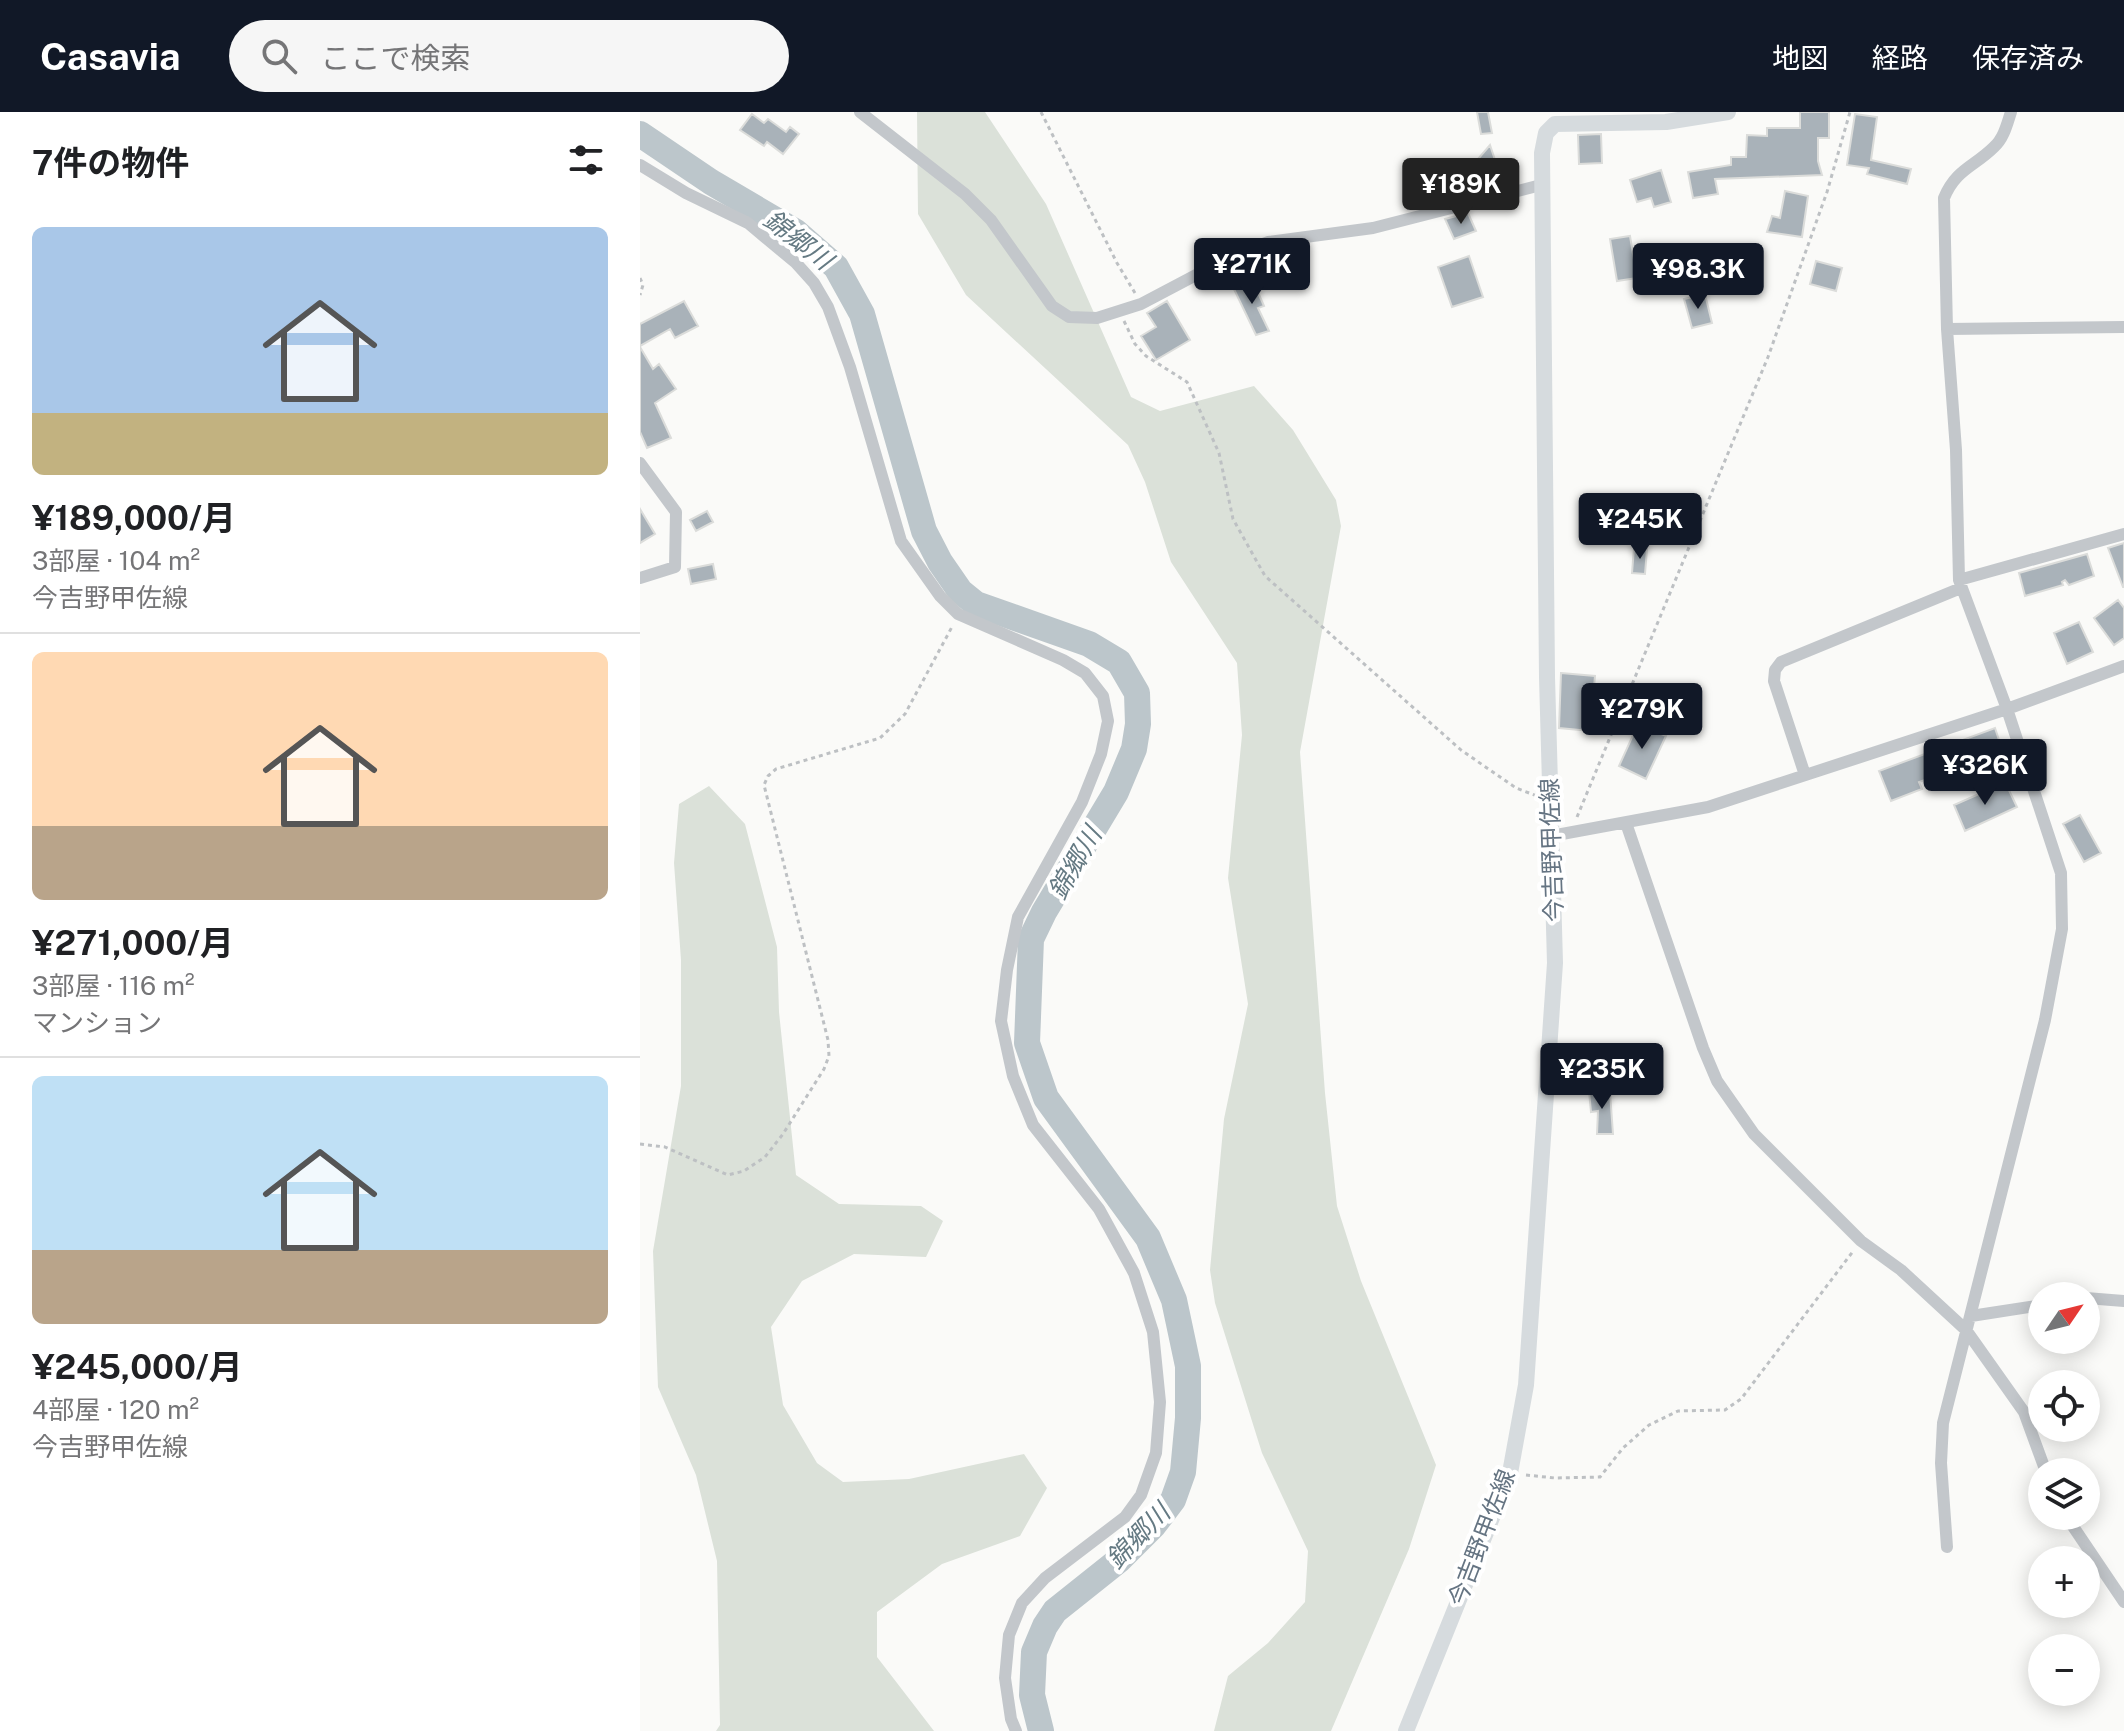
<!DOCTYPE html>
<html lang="ja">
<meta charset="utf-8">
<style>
:root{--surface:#fff;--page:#f6f6f6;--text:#202124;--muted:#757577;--line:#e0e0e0;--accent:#111827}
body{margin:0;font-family:"Public Sans","Noto Sans JP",sans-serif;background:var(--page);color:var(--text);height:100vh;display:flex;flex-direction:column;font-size:30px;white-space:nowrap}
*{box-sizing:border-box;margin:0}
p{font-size:26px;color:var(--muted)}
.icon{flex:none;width:44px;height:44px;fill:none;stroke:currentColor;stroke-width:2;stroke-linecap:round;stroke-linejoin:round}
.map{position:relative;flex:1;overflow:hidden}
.details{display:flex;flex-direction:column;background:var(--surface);width:640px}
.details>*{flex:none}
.needle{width:52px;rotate:55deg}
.buttons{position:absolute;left:1388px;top:1170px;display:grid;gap:16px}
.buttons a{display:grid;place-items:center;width:72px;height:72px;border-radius:50%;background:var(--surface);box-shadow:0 4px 20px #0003;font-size:40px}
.price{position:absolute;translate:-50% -68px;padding:0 18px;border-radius:8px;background:var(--accent);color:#fff;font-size:26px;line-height:52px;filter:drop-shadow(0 2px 4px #0008)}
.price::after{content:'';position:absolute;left:50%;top:48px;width:24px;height:18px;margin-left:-12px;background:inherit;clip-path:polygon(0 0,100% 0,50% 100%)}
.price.active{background:#222;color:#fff}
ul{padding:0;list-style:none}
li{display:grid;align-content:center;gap:16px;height:424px;padding:0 32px}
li+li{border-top:2px solid var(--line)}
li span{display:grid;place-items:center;height:248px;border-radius:12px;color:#555}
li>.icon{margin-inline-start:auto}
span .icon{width:144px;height:144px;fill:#fffc;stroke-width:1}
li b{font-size:34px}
h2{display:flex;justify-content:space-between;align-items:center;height:96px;padding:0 32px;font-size:34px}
header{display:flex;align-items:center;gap:48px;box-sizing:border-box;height:112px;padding:0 40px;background:var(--accent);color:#fff}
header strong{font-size:38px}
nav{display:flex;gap:44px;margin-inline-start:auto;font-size:28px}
.search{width:560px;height:72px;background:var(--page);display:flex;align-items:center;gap:20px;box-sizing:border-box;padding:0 28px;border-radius:44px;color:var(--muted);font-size:30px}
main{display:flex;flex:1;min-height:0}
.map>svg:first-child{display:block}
</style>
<header>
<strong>Casavia</strong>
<div class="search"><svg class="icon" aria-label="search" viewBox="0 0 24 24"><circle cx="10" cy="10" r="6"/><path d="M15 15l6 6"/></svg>ここで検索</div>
<nav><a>地図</a><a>経路</a><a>保存済み</a></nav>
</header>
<main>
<section class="details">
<h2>7件の物件<svg class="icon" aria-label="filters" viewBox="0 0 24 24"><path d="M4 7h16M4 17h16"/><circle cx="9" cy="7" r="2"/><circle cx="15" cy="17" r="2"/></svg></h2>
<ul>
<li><span style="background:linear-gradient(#a9c7e8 75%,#c2b280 0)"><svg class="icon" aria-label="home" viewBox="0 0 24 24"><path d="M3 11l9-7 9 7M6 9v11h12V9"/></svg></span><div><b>¥189,000/月</b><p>3部屋 · 104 m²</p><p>今吉野甲佐線</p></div></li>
<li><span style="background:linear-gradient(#ffd9b3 70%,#b9a48a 0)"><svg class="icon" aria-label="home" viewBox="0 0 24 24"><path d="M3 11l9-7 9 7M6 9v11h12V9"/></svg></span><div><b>¥271,000/月</b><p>3部屋 · 116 m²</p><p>マンション</p></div></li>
<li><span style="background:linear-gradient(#bfe0f5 70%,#b9a48a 0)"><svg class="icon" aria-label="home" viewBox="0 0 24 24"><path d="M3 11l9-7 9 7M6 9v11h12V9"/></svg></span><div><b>¥245,000/月</b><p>4部屋 · 120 m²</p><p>今吉野甲佐線</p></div></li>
</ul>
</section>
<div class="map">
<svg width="1484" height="1619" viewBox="0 0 1484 1619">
<rect width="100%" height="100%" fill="#fafaf8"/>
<path fill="#dbe1d9" d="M277,0H345L406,92L491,285L520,299L614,274L653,318L696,388L701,414L660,640L685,981L697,1094L721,1169L796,1353L769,1437L691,1619H574L588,1564L628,1531L665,1490L668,1439L622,1341L575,1191L570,1158L584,1007L608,892L588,766L602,623L597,551L531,450L505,370L488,333L326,183L278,102Z
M69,674L105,712L137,835L139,900L156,1063L199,1092L281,1094L303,1109L286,1145L214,1142L162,1169L131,1215L143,1293L177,1351L203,1370L269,1367L384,1342L407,1376L380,1424L302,1452L237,1500V1545L294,1619H76L80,1613L77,1449L56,1363L18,1275L13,1139L41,974V848L34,751L39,692Z"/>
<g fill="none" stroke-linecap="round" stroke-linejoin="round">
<path stroke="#bcc6cb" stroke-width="26" d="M0,22L71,70L156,120L196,155L222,202L284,419L300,450L320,479L336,492L449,532L479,550L497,581L498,612L494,637L476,680L404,800L391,827L387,931L406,986L508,1126L534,1188L548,1254V1306L543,1360L533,1388L514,1413L479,1448L415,1499L405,1514L394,1540L392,1583L401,1619"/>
</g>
<path fill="#a9b2b9" stroke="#dbdcda" stroke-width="2" d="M837,0H848L852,21L841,22Z
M1160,0H1189V26H1178V49L1182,63L1075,67L1078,82L1053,86L1048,60L1091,53V45H1106L1107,23L1127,24V16H1160Z
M112,2L124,11L128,7L146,20L150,15L159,22L143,42L127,30L124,34L100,18Z
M1215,2L1237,5L1231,48L1271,57L1267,72L1227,62L1229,56L1207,53Z
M961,22L962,51L939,52L938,23Z
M850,33L857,54L843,59L838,47Z
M778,56L785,76L770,81L764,61Z
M1021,58L1031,90L1014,95L1011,86L997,90L990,68Z
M804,71L809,87L789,90L786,74Z
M1145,79L1168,84L1162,125L1127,120L1132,104L1140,106Z
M828,101L836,119L814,127L805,107Z
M990,124L997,166L977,169L970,127Z
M829,144L843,185L812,195L798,155Z
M1176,149L1202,156L1196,179L1170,172Z
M613,169L624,194L618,196L629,219L616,223L593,175Z
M1065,182L1072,211L1052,216L1044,187Z
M44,189L58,214L35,226L30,217L0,234V212Z
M527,189L550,228L516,248L501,224L516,215L507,201Z
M0,235L13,257L19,252L36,277L15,291L31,326L7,336L0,320Z
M1007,386H1035L1034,414L1006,413Z
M0,397L15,422L0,431Z
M67,399L73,410L56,419L50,408Z
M1484,431V475H1483L1468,436Z
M994,436L1007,437L1005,462L992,461Z
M1447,442L1454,464L1429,473L1425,468L1422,470L1423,473L1385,484L1379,461Z
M73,452L76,467L51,472L48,457Z
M1478,488L1484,496V526L1474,533L1454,506Z
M1439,510L1453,540L1427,552L1414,521Z
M921,561L955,564L950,619L919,616Z
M998,612L1026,624L1006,667L979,654Z
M1355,616L1363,640L1279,670L1282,677L1251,689L1239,659Z
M1357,674H1367L1377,695L1325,719L1314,693Z
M1440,703L1461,741L1444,750L1423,712Z
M949,979L970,980L973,1022H957L958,999L951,1000Z"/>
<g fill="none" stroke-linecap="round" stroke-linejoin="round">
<path stroke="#bdc0c3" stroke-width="3" stroke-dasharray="4 4" stroke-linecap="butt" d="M401,0L477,151L495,181
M0,166L3,173L0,183
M484,209L495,232L506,244L547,270L579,341L593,407L625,464L821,638L876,676L897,684
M937,705L1128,245L1187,80L1210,0
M0,1032L25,1035L88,1063L104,1059L125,1045L143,1022L184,957L189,944L188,928L124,673L128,664L136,657L240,626L265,602L313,513
M886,1363L915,1366L960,1365L983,1336L1009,1313L1038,1299L1085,1298L1101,1287L1214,1138"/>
<path stroke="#c3c7cb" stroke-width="12" d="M220,0L325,82L351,108L412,194L429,205L457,206L501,192L594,143L628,130L733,116L901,73
M0,53L46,81L108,111L156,151L174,171L188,195L210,255L261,429L300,484L318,502L423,548L445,561L463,584L468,609L461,642L442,690L378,805L367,858L361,909L373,964L393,1013L459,1097L494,1161L513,1220L520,1290L516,1341L501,1383L485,1405L405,1466L382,1491L369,1523L365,1566L371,1607L376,1619
M1307,217L1484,215
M0,351L36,400L35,455L0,466
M1319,468L1484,422
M1165,663L1134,569L1135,558L1141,550L1321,476
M986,711L1063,936L1077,969L1114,1022L1221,1129L1261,1158L1326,1218L1384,1300L1406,1360
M911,724L1068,695L1367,597L1484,554
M1446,1186L1484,1189
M1331,1204L1402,1193
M1426,1404L1484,1490
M1307,1435L1301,1351L1303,1311L1405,908L1422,817L1421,761L1367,597L1319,468L1316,338L1307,217L1304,86C1316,57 1334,55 1354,35C1364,26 1367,12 1371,0"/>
<path stroke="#d6dbde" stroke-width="16" d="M766,1619L870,1361L886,1273L915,851L907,565L902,41L906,21L915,12L1026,10L1088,0"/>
</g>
<g text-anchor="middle" stroke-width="8" stroke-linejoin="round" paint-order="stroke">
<g font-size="24" fill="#657482" stroke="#fff">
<text transform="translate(912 738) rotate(-92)" y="8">今吉野甲佐線</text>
<text transform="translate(842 1426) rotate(-69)" y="8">今吉野甲佐線</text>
</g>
<g font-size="26" font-style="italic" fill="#657a83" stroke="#fff">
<text transform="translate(158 128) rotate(38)" y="9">錦郷川</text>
<text transform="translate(435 751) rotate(-60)" y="9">錦郷川</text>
<text transform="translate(498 1424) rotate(-46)" y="9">錦郷川</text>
</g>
</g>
</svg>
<div class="buttons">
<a><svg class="needle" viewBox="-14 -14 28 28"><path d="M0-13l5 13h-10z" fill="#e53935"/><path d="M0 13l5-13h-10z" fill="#757577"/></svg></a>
<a><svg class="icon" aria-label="locate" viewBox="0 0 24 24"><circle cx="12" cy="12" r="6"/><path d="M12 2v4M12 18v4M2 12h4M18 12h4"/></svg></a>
<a><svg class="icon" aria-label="layers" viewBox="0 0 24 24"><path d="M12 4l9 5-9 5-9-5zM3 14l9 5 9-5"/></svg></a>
<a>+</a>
<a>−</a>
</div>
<b class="price active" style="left:821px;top:114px">¥189K</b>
<b class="price" style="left:612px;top:194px">¥271K</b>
<b class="price" style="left:1058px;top:199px">¥98.3K</b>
<b class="price" style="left:1000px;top:449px">¥245K</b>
<b class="price" style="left:1002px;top:639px">¥279K</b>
<b class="price" style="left:1345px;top:695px">¥326K</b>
<b class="price" style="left:962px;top:999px">¥235K</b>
</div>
</main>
